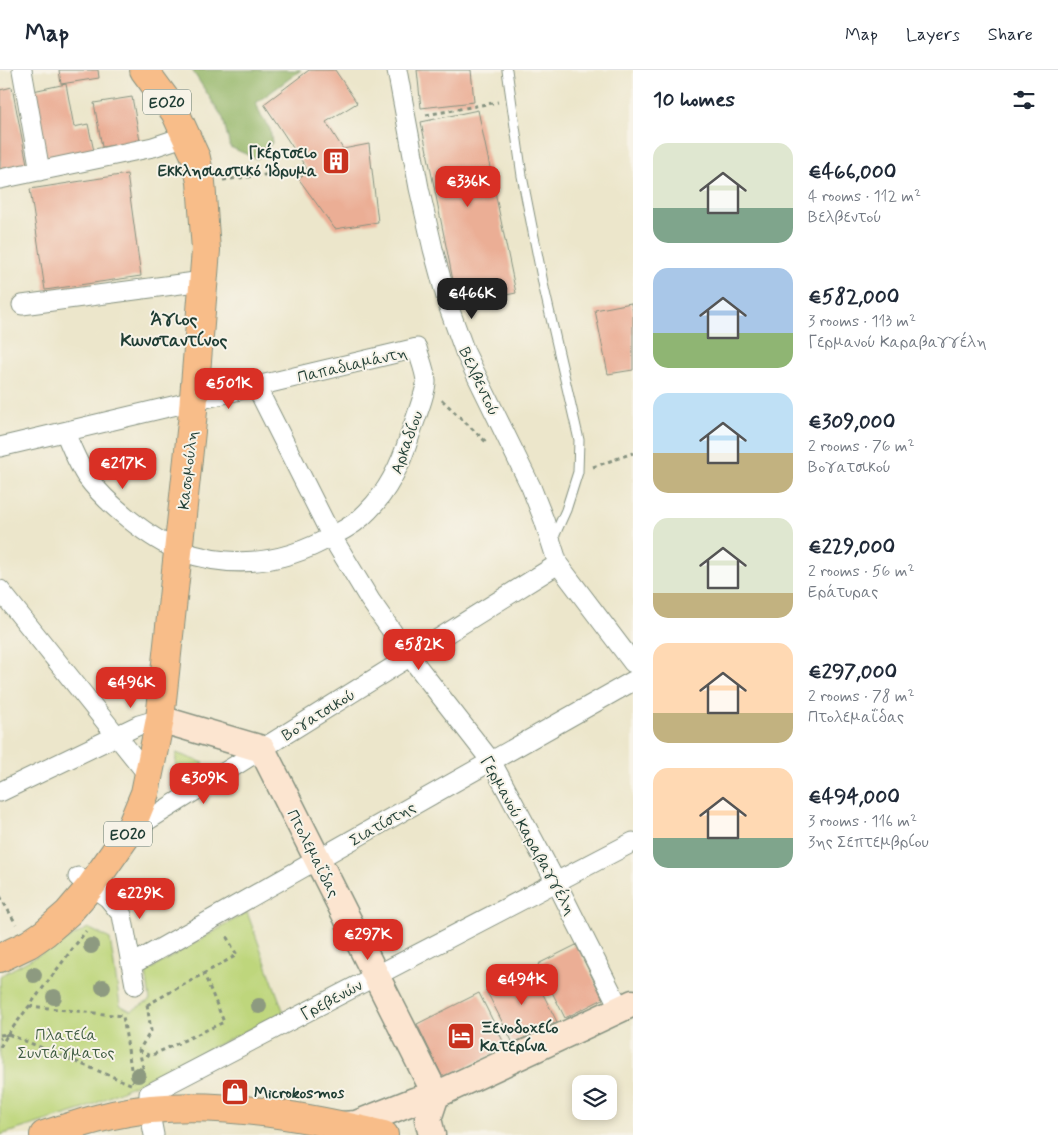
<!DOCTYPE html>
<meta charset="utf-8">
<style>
:root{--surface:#fff;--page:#f6f6f7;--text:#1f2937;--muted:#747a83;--line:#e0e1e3;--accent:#d93025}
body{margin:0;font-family:Mynerve,sans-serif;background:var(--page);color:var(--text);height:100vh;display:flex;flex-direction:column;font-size:19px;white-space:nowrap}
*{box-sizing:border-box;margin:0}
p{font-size:16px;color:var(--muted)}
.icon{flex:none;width:28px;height:28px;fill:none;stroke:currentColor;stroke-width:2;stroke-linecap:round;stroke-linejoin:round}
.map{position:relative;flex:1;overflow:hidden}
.drawer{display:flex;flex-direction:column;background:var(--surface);width:425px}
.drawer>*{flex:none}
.fabs{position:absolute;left:572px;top:1005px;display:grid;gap:10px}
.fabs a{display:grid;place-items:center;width:45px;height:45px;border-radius:10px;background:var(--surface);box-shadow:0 2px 8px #0003;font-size:25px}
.price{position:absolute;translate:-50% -42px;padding:0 11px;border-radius:10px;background:var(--accent);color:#fff;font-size:16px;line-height:32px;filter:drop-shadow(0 1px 2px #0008)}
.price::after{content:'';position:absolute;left:50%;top:30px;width:15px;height:11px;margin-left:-8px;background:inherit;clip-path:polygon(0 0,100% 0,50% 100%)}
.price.active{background:#222;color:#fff}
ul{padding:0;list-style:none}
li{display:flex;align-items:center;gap:15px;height:125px;padding:0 20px}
li span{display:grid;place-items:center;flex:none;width:140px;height:100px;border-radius:15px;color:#555}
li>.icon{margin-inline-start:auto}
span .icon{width:60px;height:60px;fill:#fffc;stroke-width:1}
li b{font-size:21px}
h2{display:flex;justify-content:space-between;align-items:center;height:60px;padding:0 20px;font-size:21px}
header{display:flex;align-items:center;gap:30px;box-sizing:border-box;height:70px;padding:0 25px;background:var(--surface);border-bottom:1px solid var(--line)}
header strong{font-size:24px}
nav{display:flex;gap:28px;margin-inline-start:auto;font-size:18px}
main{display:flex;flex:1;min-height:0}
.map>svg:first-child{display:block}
</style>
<header>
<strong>Map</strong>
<nav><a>Map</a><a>Layers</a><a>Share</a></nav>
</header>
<main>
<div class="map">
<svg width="633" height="1065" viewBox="0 0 633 1065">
<rect width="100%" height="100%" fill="#f7f3e8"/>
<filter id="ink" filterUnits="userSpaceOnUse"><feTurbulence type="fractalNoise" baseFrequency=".02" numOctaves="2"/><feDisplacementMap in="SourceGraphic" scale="10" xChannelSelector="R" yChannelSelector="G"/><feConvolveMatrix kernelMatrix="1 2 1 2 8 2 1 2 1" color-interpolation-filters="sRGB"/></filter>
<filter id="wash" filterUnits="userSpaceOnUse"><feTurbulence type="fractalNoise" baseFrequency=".0096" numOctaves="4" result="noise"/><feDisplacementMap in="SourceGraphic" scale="20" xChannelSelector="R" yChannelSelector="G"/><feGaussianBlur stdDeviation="1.12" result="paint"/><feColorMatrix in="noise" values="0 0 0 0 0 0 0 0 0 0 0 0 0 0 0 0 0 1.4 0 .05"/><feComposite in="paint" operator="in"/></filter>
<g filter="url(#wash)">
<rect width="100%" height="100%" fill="#ece6cb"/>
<path fill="#bed67b" stroke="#6e8a58" d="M176,683L204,693L175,718Z
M247,842L284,943L84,1039L0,1065V906L88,858L110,869L120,935L131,941L150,930L146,902Z"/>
<path fill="#96b76b" stroke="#5a7a50" d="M192,0H301L256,33L261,46L270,59L272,73L257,89L230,77L223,48Z"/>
<g id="blocks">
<path fill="#ebae95" d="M59,0H98L99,8L61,14Z
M309,0H335L357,33L326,52L343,79L369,74L378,152L335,159L298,108L309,102L264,34Z
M417,0H471L474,32L421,38Z
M66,14L74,57L88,54L94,81L47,90L33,21Z
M12,17L27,94L0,99V20Z
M132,27L140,71L102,77L94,33Z
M478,40L516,223L458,235L421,52Z
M127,104L141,206L45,220L30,119Z
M631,233L633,242V300L608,304L595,240Z
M576,875L603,929L565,948L538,894Z
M530,898L557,952L513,973L486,920Z
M479,923L506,977L443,1008L417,954Z"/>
</g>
</g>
<g filter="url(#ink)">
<use href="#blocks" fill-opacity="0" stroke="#869280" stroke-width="1"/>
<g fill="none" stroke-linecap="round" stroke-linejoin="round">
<g stroke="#869280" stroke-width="11">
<path id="lane" d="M507,0L522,106L544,218L579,370L578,402L566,440L553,469"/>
</g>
<g stroke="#869280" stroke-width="21">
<path id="street" d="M22,0L40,101
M397,0L419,118L433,179L449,238L465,282L531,417L544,450L558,494L633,593
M0,109L153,77L186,66
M22,235L203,211
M256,316L332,467L370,530L410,587L491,691L556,812L620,939
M0,377C139,344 278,311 417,278C420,289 425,300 426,311C427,320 413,355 410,365C401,394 389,420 368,441C359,451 346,459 334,465C286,493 234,500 181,481C150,470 105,432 86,406C77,392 71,377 65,362
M0,520L148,705
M0,722L139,655L160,649
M129,762L558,494
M78,807L108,828L122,845L135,915
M131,895L633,611
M154,1065L149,1039V1024L633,772"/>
</g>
<g stroke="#869280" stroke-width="29">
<path id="secondary" d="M160,649L262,679L436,1025L428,1049L432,1065
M341,1055L356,1054L414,1031L436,1025L633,933"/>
</g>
<g stroke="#869280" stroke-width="30">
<path id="primary" d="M0,888L29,874L45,863L68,843L91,816L129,762L145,723L160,649L192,352L206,180L201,112L196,88L175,42L144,0
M44,1065C78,1054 114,1042 151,1039C228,1032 308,1047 384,1065"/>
</g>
<path stroke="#869280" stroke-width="3" stroke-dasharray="4 4" stroke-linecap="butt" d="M426,45L498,32
M223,110L280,103
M442,330L486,372
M593,397L633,383
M0,826L16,854
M147,935L237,885L225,864
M29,936L123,946L133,1012
M8,964L86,861
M0,965L8,964L0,969
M0,977L8,964L133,1015
M139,980L150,986L224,952L204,904
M145,1006L139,980L151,961L147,934"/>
<use href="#lane" stroke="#fff" stroke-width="9"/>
<use href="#street" stroke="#fff" stroke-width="19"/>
<use href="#secondary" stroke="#fce5d0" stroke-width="26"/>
<use href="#primary" stroke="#f8bd89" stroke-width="28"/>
</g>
<g fill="#8d9a80">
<circle cx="91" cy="876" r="8"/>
<circle cx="34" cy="905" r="8"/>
<circle cx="103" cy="917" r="8"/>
<circle cx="54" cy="927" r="8"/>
<circle cx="259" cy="936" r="8"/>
<circle cx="138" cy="1005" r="8"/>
</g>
</g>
<defs>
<g id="building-square" transform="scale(1.4375)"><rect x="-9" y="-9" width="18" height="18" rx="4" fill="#c8321e" stroke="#f7f3e8"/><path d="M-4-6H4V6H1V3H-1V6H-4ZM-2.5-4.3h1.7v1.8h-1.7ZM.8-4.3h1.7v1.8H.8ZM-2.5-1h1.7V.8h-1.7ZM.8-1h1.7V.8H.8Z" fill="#fff"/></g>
<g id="hotel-square" transform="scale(1.4375)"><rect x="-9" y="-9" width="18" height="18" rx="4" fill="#c8321e" stroke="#f7f3e8"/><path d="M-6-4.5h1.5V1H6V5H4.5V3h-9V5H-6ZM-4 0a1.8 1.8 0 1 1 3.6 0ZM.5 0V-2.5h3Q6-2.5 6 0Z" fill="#fff"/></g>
<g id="shop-square" transform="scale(1.4375)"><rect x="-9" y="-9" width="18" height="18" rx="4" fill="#c8321e" stroke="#f7f3e8"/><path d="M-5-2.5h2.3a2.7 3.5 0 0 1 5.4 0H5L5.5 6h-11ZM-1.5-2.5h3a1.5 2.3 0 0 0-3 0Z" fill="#fff"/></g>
</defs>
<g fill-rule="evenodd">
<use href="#building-square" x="336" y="91"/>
<use href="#hotel-square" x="461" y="966"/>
<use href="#shop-square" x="235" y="1022"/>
</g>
<g text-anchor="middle" stroke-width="4" stroke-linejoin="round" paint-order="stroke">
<g fill="#f7f3e8" stroke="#60746a" stroke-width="1">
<rect x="143" y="19.5" width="48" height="25" rx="4"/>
<rect x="104" y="751.5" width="48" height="25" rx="4"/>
</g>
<g font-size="15" font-weight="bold" fill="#1f3d34">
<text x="167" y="37">ΕΟ20</text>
<text x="128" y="769">ΕΟ20</text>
</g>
<g font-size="16" font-weight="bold" fill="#1f3d34" stroke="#f7f3e8" text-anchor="start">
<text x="317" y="88" text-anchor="end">Γκέρτσειο<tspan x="317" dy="18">Εκκλησιαστικό Ίδρυμα</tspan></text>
<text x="480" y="963">Ξενοδοχείο<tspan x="480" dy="18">Κατερίνα</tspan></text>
<text x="254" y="1028">Microkosmos</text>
</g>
<g font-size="16" fill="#1f3d34" stroke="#f7f3e8">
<text transform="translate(352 294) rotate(-13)" y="6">Παπαδιαμάντη</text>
<text transform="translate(480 311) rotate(65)" y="6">Βελβεντού</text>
<text transform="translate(406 372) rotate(-70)" y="6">Αρκαδίου</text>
<text transform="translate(187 400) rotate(-84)" y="6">Κασομούλη</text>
<text transform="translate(318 644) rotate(-32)" y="6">Βογατσικού</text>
<text transform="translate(382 753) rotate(-30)" y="6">Σιατίστης</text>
<text transform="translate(529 765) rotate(61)" y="6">Γερμανού Καραβαγγέλη</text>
<text transform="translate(314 783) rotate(63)" y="6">Πτολεμαΐδας</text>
<text transform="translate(331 929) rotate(-28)" y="6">Γρεβενών</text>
</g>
<g font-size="16" fill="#3f5c42" stroke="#f7f3e8">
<text x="66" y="970">Πλατεία<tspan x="66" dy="18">Συντάγματος</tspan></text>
</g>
<g font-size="18" font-weight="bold" fill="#1f3d34" stroke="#f7f3e8">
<text x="174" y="255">Άγιος<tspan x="174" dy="21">Κωνσταντίνος</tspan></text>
</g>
</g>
</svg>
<div class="fabs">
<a><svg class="icon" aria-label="layers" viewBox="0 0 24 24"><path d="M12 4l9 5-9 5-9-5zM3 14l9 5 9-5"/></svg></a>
</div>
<b class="price" style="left:468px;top:138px">€336K</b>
<b class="price active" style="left:472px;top:250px">€466K</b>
<b class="price" style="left:229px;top:340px">€501K</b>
<b class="price" style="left:123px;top:420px">€217K</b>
<b class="price" style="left:419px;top:601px">€582K</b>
<b class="price" style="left:131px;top:639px">€496K</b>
<b class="price" style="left:204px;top:735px">€309K</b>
<b class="price" style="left:140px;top:850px">€229K</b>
<b class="price" style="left:368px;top:891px">€297K</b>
<b class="price" style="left:522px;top:936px">€494K</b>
</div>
<section class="drawer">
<h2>10 homes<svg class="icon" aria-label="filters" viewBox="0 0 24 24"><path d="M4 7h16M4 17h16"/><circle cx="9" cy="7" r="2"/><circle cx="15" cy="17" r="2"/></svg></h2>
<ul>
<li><span style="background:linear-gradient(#dfe7d0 65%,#7fa58c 0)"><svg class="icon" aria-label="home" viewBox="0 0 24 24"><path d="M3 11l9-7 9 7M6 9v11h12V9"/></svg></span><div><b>€466,000</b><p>4 rooms · 112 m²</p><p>Βελβεντού</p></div></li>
<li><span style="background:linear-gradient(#a9c7e8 65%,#8fb573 0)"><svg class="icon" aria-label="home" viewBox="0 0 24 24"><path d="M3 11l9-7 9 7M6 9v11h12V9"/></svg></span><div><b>€582,000</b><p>3 rooms · 113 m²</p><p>Γερμανού Καραβαγγέλη</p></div></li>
<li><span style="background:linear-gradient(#bfe0f5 60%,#c2b280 0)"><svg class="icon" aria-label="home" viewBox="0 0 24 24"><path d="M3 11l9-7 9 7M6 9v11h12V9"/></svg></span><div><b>€309,000</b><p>2 rooms · 76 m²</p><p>Βογατσικού</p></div></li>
<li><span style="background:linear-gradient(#dfe7d0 75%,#c2b280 0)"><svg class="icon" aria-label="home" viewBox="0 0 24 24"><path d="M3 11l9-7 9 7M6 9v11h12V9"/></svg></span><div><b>€229,000</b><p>2 rooms · 56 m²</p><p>Εράτυρας</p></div></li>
<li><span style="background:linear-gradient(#ffd9b3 70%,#c2b280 0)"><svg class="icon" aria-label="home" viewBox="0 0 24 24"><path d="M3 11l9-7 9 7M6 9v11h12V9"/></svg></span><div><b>€297,000</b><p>2 rooms · 78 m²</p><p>Πτολεμαΐδας</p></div></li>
<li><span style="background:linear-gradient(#ffd9b3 70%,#7fa58c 0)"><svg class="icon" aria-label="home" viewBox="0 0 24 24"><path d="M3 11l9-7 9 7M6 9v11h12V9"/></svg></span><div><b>€494,000</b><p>3 rooms · 116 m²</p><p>3ης Σεπτεμβρίου</p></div></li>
</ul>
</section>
</main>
